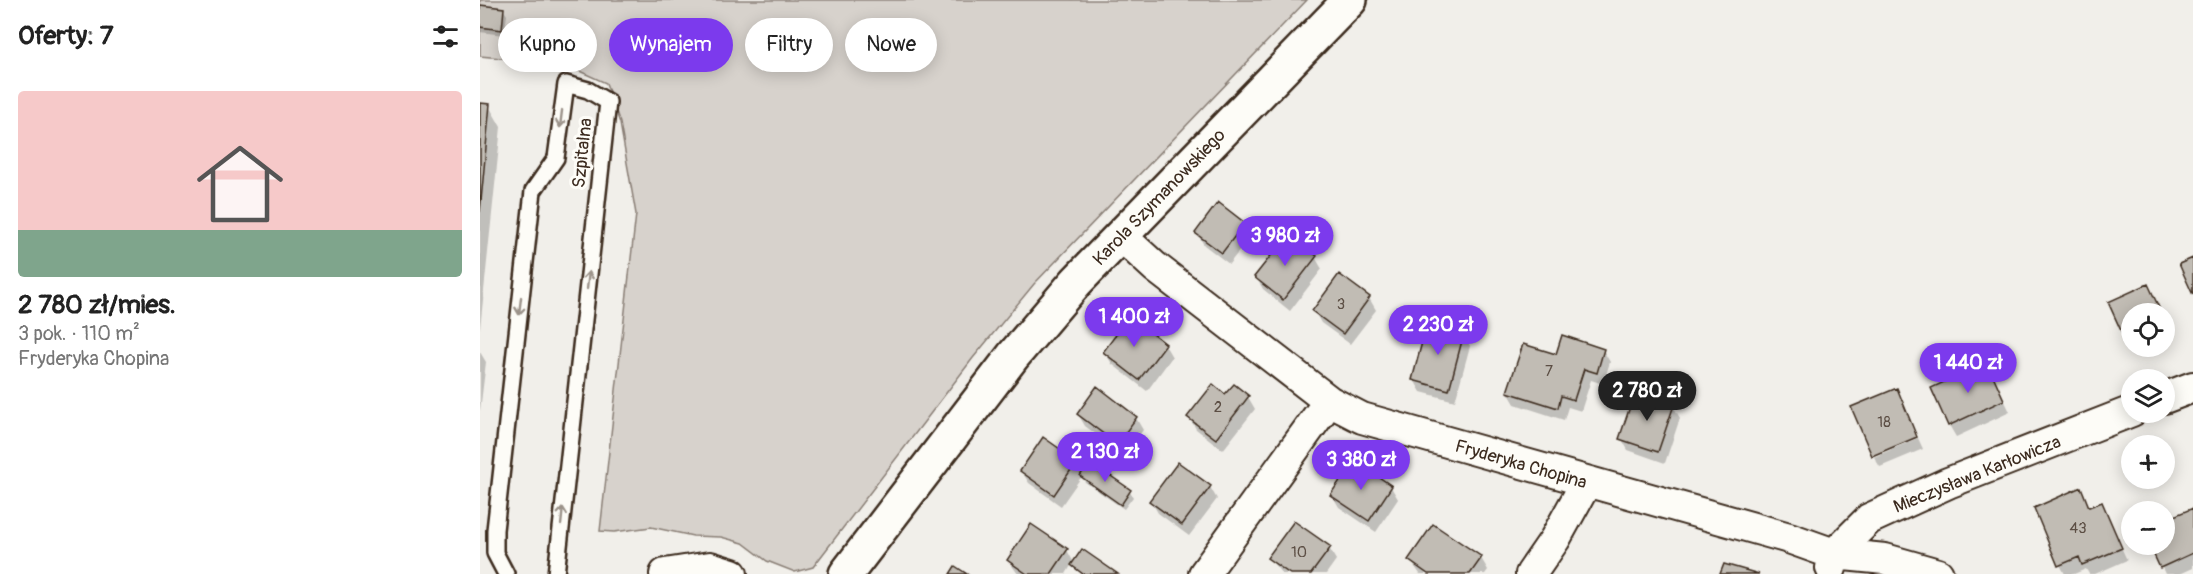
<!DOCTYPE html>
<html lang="pl">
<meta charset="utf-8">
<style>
:root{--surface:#fff;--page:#f6f6f6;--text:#222;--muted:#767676;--line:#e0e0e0;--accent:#7c3aed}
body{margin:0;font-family:Pangolin,sans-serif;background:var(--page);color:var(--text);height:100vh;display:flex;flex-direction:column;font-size:22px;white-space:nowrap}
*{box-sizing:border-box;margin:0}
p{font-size:20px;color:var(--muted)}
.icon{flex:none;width:33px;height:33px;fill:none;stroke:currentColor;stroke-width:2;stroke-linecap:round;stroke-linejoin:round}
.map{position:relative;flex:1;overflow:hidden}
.details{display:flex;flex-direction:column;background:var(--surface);width:480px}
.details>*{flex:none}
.hud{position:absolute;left:18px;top:18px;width:570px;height:54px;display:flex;gap:12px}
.tools{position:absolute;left:1641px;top:303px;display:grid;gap:12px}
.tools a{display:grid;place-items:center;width:54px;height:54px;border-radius:50%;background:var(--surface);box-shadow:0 3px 15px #0003;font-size:30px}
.price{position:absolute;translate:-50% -51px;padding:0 14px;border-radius:21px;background:var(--accent);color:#fff;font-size:20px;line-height:39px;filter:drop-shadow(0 2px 3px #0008)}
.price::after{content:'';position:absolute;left:50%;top:36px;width:18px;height:14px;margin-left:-9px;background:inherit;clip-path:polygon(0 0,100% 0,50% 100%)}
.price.selected{background:#222;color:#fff}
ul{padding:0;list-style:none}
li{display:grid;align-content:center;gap:12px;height:318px;padding:0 18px}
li+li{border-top:2px solid var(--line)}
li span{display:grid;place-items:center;height:186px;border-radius:6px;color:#555}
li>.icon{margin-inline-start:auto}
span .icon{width:108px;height:108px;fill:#fffc;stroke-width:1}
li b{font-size:26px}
h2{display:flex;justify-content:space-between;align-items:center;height:72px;padding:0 18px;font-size:26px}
.chip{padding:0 21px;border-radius:27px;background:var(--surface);box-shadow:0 3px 15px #0003;font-size:21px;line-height:54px}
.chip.selected{background:var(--accent);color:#fff}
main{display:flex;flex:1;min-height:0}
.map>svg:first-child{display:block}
</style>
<main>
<section class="details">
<h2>Oferty: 7<svg class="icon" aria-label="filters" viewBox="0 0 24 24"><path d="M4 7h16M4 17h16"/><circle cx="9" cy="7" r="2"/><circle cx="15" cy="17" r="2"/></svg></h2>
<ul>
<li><span style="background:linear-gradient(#f6c9c9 75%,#7fa58c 0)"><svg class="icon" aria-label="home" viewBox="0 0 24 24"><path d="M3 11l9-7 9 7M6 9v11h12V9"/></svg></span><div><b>2 780 zł/mies.</b><p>3 pok. · 110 m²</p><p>Fryderyka Chopina</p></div></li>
</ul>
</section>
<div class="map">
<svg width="1713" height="574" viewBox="0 0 1713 574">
<rect width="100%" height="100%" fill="#f1efea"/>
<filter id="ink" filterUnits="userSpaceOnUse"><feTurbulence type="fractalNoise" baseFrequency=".0167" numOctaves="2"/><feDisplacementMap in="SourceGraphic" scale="12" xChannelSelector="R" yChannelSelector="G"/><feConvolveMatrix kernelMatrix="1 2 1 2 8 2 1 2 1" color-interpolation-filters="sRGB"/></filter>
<g filter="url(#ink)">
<path fill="#d7d2cc" stroke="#897e75" stroke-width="1.5" d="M0,0H827L554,284L493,358L333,567L315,572L287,561L263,543L241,537L213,536L171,527L134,532L120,531L156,214L140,123L126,83L84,64L0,56Z"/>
<path fill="#0003" d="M0,6L23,9L27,15L24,35L0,32Z
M0,105L9,106L21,127L0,329Z
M764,224L771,236L749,264L724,245L717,233Z
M835,257L842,269L810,311L783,289L776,277Z
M1667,285L1682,314H1652V346H1680L1656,357L1630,303Z
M889,298L896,310L870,344L841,323L834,311Z
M651,319L685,345L692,357L667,391L632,364L625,352Z
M1684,320L1694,340L1684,344Z
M983,334L990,346L975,401L941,392L934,380Z
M1123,350L1130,362L1123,384L1111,380L1101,411L1088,407L1084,420L1035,404L1028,392L1077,356Z
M0,352L6,362L0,411Z
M1513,376L1530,412L1476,437L1469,425Z
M754,386L768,397L775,409L743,450L716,429L709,417L746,396Z
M1193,406L1200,418L1185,463L1148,450L1141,438Z
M598,414L656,418L663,430L644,455L605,426Z
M1438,438L1443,449L1400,467L1394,457Z
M596,462L603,474L649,491L653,497L644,509L605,482L602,476L581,506L549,483L542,472Z
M730,487L737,499L709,536L678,513L671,501Z
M911,487L918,499L896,532L859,507L852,495Z
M1600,489L1610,509L1621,504L1647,560L1615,574H1609L1606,569L1594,574H1585L1580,565Z
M1713,509V568L1700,574H1685L1671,544H1684Z
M849,548L856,560L846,574H802L789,558Z
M587,550L594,563L635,574H601L592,564L586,574H538L528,560Z
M1001,558L1008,570L1005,574H940L930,560Z"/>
<path fill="#c1bcb4" stroke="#3b2a1e" stroke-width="1.5" d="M0,5L24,8L22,30L0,27Z
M0,103L10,104L0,212Z
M738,202L765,223L742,253L715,233Z
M808,234L837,256L803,300L774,277Z
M1713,258V295L1699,264Z
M859,274L890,297L863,334L832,311Z
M1668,284L1682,314H1652V345L1648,346L1628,302Z
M650,316L686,344L659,380L623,352Z
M947,323L984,333L969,390L932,380Z
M1082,335L1124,349L1117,373L1104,369L1094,400L1081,396L1078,408L1027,392L1043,344L1076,354Z
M1507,362L1524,400L1468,426L1451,388Z
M733,384L745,394L754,384L769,396L736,439L707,417Z
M617,386L657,417L637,444L597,414Z
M1417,388L1437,437L1392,456L1371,407Z
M1155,392L1194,405L1178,452L1139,439Z
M563,437L597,461L574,495L540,471Z
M874,460L912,486L889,521L850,495Z
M609,461L651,490L641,505L600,476Z
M698,462L731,486L702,525L669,501Z
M1601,487L1609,507L1622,502L1642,548L1602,565L1599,557L1578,566L1554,508Z
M1713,508V553L1680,568L1669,544H1684V520Z
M814,521L851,547L831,574H810L787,558Z
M551,524L588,549L571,574H547L527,560Z
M953,524L1002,557L990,574H948L928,560Z
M602,549L638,574H603L591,565Z
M1244,564L1279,574H1240Z
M475,566L487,574H470Z"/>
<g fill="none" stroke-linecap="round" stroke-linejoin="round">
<g stroke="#3b2a1e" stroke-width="20">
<path id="service" d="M26,574L15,553V530L53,191L76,158L86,84L108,90L128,102L76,574"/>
</g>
<g stroke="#3b2a1e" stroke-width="34">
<path id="minor" d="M641,236L675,267L849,401L882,418L1309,538L1354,554L1405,559L1458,574
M1684,398L1713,387
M1351,568L1354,554L1389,519L1468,483L1652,411
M185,574L230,567L252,574
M724,574L849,401
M1051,574L1075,539L1106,483"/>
</g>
<g stroke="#3b2a1e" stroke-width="38">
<path id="tertiary" d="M366,574L533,356L596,282L870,0"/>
</g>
<use href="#service" stroke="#fdfcf7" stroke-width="15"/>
<use href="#minor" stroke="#fdfcf7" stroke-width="30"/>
<use href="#tertiary" stroke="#fdfcf7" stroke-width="33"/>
</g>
<defs><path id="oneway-shaft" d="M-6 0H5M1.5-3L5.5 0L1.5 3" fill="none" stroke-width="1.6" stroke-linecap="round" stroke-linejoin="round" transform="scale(1.5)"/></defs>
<g stroke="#9c938a">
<use href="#oneway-shaft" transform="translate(81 119) rotate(97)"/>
<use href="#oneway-shaft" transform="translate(108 280) rotate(-84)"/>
<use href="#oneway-shaft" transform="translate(40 306) rotate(97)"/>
<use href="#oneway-shaft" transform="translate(82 516) rotate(-84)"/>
</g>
</g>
<g text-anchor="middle" stroke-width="6" stroke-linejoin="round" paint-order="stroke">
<g font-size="15" fill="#5c4e44">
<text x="861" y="309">3</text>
<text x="1069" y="376">7</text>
<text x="738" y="412">2</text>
<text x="1404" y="427">18</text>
<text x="1598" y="533">43</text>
<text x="819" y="557">10</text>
</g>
<g font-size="18" fill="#3b2a1e" stroke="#fdfcf7">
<text transform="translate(102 153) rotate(-84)" y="6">Szpitalna</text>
<text transform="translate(679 197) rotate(-46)" y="6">Karola Szymanowskiego</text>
<text transform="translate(1041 464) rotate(16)" y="6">Fryderyka Chopina</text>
<text transform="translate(1497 474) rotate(-22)" y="6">Mieczysława Karłowicza</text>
</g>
</g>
</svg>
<div class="tools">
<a><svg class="icon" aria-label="locate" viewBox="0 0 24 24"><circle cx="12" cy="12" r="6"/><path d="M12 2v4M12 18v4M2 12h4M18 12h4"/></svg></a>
<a><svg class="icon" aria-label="layers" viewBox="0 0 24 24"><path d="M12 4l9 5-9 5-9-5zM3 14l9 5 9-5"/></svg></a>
<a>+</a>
<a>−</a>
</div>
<b class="price" style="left:805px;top:267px">3 980 zł</b>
<b class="price" style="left:654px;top:348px">1 400 zł</b>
<b class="price" style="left:958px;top:356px">2 230 zł</b>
<b class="price" style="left:1488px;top:394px">1 440 zł</b>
<b class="price selected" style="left:1167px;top:422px">2 780 zł</b>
<b class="price" style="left:625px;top:483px">2 130 zł</b>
<b class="price" style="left:881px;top:491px">3 380 zł</b>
<div class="hud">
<a class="chip">Kupno</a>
<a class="chip selected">Wynajem</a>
<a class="chip">Filtry</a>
<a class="chip">Nowe</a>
</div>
</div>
</main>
